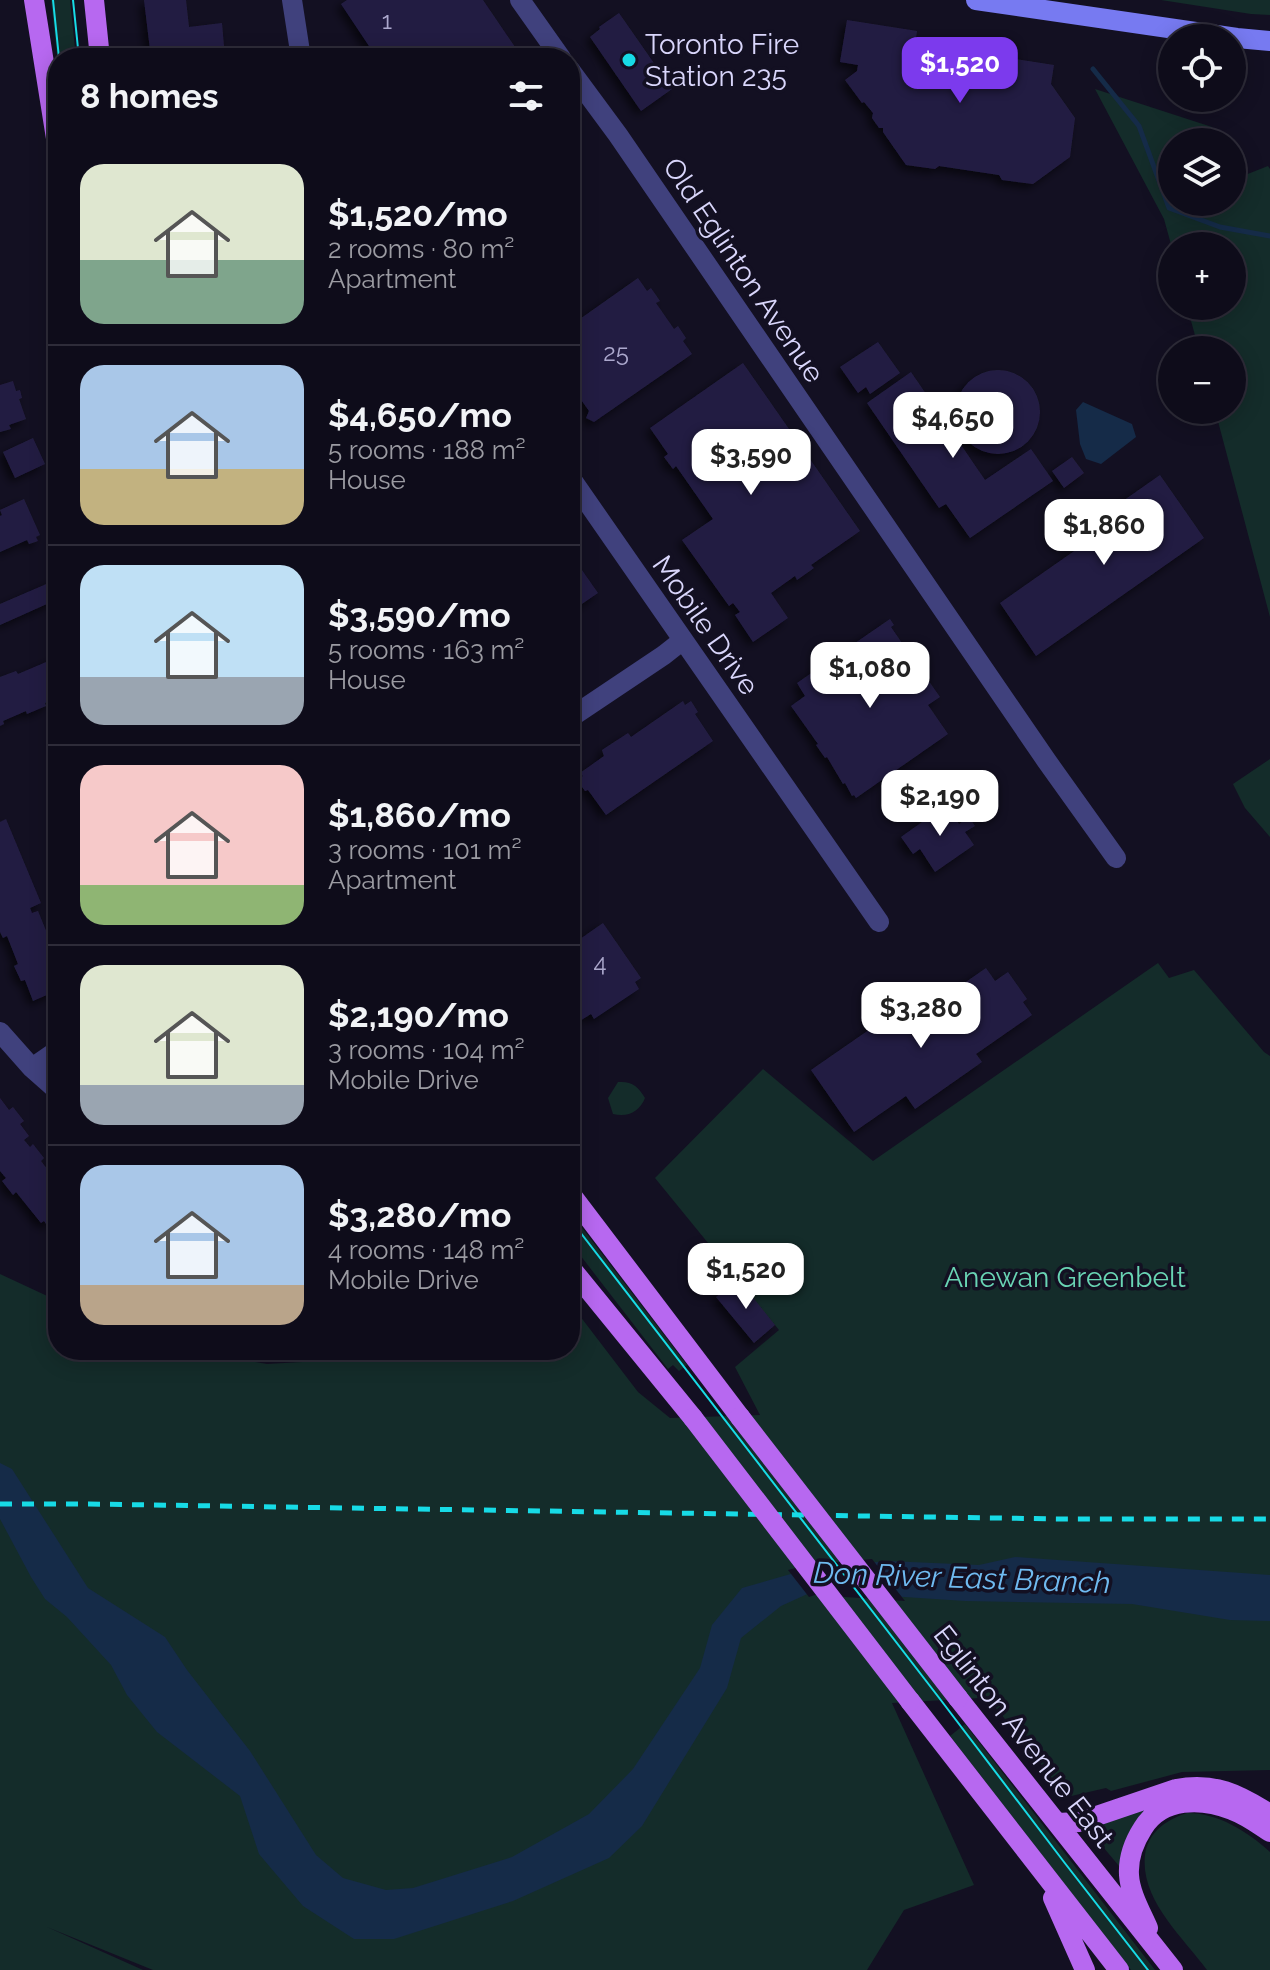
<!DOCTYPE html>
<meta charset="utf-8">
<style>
:root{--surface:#0e0c1a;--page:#171523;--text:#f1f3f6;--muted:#9b9ba2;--line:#2e2c39;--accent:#7c3aed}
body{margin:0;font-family:Raleway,sans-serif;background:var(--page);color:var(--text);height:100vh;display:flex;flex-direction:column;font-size:30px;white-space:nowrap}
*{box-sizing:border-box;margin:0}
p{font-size:26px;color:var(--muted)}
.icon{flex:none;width:44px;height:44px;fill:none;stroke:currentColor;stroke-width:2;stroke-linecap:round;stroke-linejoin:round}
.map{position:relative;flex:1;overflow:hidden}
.sheet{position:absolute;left:48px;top:48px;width:532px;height:1312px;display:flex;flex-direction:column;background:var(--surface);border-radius:32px;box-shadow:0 4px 20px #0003,0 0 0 2px var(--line)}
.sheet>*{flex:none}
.tools{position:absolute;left:1158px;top:24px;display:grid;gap:16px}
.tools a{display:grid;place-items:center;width:88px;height:88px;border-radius:50%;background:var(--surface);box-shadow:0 4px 20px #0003,0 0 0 2px var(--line);font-size:40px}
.price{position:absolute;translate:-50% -68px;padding:0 18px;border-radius:16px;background:#fff;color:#222;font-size:26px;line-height:52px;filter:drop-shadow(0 2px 4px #0008)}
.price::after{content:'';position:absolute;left:50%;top:48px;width:24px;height:18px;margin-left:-12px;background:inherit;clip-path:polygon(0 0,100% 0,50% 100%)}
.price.active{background:var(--accent);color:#fff}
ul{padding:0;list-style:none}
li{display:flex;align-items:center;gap:24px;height:200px;padding:0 32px}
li+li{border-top:2px solid var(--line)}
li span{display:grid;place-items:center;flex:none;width:224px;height:160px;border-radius:24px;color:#555}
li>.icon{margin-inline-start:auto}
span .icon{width:96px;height:96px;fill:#fffc;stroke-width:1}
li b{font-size:34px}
h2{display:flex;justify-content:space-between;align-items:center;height:96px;padding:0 32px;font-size:34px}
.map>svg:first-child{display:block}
</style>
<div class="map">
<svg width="1270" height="1970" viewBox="0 0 1270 1970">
<defs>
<filter id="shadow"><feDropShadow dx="-4.5" dy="4.5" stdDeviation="4" flood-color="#0009"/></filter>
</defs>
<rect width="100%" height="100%" fill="#131022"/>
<path fill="#142c2a" d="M51,0H70L76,58H58V64Z
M1161,0H1270V15L1251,14Z
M1095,89L1212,127L1220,142H1172V202H1232V163L1240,177L1268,166L1270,169V617L1215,410H1232V350H1199L1187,306H1232V246H1172V248L1164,219Z
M1270,759V837L1245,808L1233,784Z
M1158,963L1169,978L1194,970L1264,1052L1270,1056V1770L1182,1772L1111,1791L1106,1788L1067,1797L997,1709L980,1698L892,1703L974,1885L904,1910L867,1970H153L47,1927L143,1970H0V1274L58,1301V1350H189L267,1364L407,1356L411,1350H570V1303L638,1392L670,1418L760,1415L735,1367L779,1330L655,1178L763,1069L873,1161Z
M618,1082C632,1081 638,1086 645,1098C640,1111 628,1118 613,1114L608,1098Z
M570,1212L687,1365L679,1371L673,1365L668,1369L570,1242Z
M965,1724L1155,1970H1131L950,1736Z
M1157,1802L1123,1866H1119L1093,1835L1091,1826Z
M1187,1813C1218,1813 1247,1831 1270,1852V1970H1207C1183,1937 1140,1900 1145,1855C1148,1832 1166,1820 1187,1813Z"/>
<path fill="#152b48" d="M1083,402L1132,424L1136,437L1101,464L1086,459L1080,444L1076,410Z
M0,1463L12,1469L88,1588L165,1637L187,1670L250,1751L316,1855L343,1878L386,1890L413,1888L512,1857L589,1814L633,1769L700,1668L712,1625L742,1588L808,1569L888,1561L979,1565L1015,1557L1270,1575V1621L1230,1620L1132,1604L965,1601L814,1591L781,1606L741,1638L727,1688L642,1826L609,1858L513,1901L394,1939H354L303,1906L259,1854L240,1796L157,1732L127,1695L111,1665L67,1617L45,1599L31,1577L0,1519Z"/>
<path fill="#131022" d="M872,1559L905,1601L815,1595L809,1597L788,1570L807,1565Z"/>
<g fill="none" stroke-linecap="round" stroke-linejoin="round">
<path stroke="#152b48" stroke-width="5" d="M1093,69L1139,126L1169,208L1220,227L1270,236"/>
</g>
<path fill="#241e42" filter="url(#shadow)" d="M144,0H186L189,27L222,23L225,58H151Z
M347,0H483L517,50L505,58H377L341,4Z
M619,13L672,89L641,111L590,37L600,29L599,27Z
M847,20L917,31L911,72L921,64L924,45L1054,65L1051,84L1075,118L1070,157L1033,184L1002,180L999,175L939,166L935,169L906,165L883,132V128H879L872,118L873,113L864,102L862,103L845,80L857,71L858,65L840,62Z
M570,180L580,194L570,201Z
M638,278L647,291L651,288L660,301L656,303L674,329L678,326L686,338L683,341L692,354L594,422L586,418L589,411L570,384V326Z
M878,342L900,373L870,394L866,387L858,393L840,367Z
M743,363L860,531L811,565L814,568L797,580L795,576L771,593L788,618L753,642L735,615L740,612L733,603L729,606L682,540L713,519L676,466L673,469L664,457L668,454L650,428Z
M956 412a42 42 0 1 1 84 0a42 42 0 1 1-84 0Z
M911,372L985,480L1031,449L1053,481L970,538L946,504L939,508L867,403Z
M13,381L16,391L20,390L22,398L19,399L26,419L9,425L11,429L0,432V385Z
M33,438L45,464L15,478L3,452Z
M1072,457L1084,473L1064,488L1052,471Z
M1160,475L1204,538L1036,656L1000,603L1120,519L1113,508Z
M24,499L40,535L36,537L38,541L29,544L27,540L0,552V516L2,515L0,510Z
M570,553L598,593L570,612Z
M58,579V599L0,625V604Z
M890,619L894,625L891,627L904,646L907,644L910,648L907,650L940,697L928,705L948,734L856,798L854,795L852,796L845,783L843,784L827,757L825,758L816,745L818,744L791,706L805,696L797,683Z
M58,657V697L45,703L46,706L27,714L26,711L3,721L4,724L0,726V677L16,671L18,674Z
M683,701L685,705L691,701L698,712L695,714L713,741L606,815L588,790L585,791L577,780L583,776L580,773L604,756L602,750L628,733L631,737Z
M946,805L959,824L969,817L975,826L965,832L974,845L935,872L920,849L913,854L901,837Z
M6,819L41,903L30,908L32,913L38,911L56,955L58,954V990L33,1001L25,980L21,981L14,966L18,964L7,936L3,938L0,932V822Z
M603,923L641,978L635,982L639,989L594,1019L591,1014L578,1022L570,1009V946Z
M986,968L995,981L1008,972L1027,999L1023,1002L1032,1015L976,1054L982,1062L915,1109L906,1096L854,1132L811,1070L889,1016L899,1032L906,1027L914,1038L926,1029L919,1018L931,1009L930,1007Z
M0,1098L9,1110L13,1107L24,1121L20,1124L29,1136L24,1140L30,1147L33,1144L44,1158L41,1161L47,1169L58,1161V1210L51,1216L54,1219L47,1225L44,1221L41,1223L16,1192L13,1195L2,1181L6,1178L0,1171Z
M739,1280L775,1325L754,1343L716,1297Z"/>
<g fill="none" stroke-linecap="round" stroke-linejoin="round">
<path stroke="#40417d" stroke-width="20" d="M292,0L301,58
M520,0L561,58
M570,70L618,135L1046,760L1116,858
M570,477L879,922
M570,718L664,655L683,640
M0,1032L32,1068L58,1091
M32,1068L58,1050"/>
<path stroke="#777af1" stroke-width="20" d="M976,0L1237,38L1270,41"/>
<path stroke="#b768f0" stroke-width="20" d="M34,0L58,151
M94,0L100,58
M570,1193L740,1417
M570,1267L693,1418
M958,1698L1173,1970
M910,1701L1119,1970
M1057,1823L1079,1822L1176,1789C1215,1782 1238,1794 1270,1814
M1053,1898L1085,1970
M1148,1928C1141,1912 1130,1893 1129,1875C1128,1858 1134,1842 1143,1828C1162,1797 1202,1798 1232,1810C1246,1815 1258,1824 1270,1832"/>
<path stroke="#17dbe6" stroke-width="2" d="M53,0L59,58
M73,0L79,58
M570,1219L940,1699L1064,1862L1148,1970"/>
<path stroke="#17dbe6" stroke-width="5" stroke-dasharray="12 10" stroke-linecap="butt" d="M0,1504H89L1060,1519H1270"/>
<path stroke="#b768f0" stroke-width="20" d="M740,1417L958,1698
M693,1418L910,1701"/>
</g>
<circle fill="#17dbe6" stroke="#131022" stroke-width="3" cx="629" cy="60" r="8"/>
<g text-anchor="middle" stroke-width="7" stroke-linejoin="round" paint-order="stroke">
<g font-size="24" fill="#aca8cd">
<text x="387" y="29">1</text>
<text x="616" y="361">25</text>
<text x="600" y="971">4</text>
</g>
<g font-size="28" fill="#d9d6fb" stroke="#131022" text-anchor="start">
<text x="645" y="54">Toronto Fire<tspan x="645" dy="32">Station 235</tspan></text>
</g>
<g font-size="28" fill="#d9d6fb" stroke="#131022">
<text transform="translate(744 270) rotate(56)" y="10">Old Eglinton Avenue</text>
<text transform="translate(706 625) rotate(55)" y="10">Mobile Drive</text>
<text transform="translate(1024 1736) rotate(52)" y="10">Eglinton Avenue East</text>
</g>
<g font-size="28" fill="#69d4b4" stroke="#131022">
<text x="1065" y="1287">Anewan Greenbelt</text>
</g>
<g font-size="30" font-style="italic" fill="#6fbaf0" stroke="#131022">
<text transform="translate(962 1578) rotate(2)" y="10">Don River East Branch</text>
</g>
</g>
</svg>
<div class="tools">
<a><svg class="icon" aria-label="locate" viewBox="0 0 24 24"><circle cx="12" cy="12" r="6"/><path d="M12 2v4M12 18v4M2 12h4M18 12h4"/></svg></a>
<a><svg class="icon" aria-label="layers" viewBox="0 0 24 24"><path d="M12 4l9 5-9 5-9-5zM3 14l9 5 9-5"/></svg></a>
<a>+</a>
<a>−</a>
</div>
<b class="price active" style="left:960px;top:105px">$1,520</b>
<b class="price" style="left:953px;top:460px">$4,650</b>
<b class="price" style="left:751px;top:497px">$3,590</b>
<b class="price" style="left:1104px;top:567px">$1,860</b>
<b class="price" style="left:870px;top:710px">$1,080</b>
<b class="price" style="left:940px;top:838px">$2,190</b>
<b class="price" style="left:921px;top:1050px">$3,280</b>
<b class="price" style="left:746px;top:1311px">$1,520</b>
<section class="sheet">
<h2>8 homes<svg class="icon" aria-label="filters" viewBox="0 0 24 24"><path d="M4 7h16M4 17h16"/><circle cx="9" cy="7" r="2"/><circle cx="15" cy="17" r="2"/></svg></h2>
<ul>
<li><span style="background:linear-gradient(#dfe7d0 60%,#7fa58c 0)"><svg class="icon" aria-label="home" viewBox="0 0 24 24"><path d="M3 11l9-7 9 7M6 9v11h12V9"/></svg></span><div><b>$1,520/mo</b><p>2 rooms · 80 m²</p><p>Apartment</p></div></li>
<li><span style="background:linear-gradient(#a9c7e8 65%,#c2b280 0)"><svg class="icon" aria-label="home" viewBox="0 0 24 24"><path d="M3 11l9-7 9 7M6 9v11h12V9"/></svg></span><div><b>$4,650/mo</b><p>5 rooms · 188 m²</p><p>House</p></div></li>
<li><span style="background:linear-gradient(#bfe0f5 70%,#9aa5b1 0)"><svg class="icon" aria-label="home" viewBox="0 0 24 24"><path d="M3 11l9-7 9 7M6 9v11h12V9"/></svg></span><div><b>$3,590/mo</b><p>5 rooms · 163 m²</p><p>House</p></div></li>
<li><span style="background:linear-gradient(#f6c9c9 75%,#8fb573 0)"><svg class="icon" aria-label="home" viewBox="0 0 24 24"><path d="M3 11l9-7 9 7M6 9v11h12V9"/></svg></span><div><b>$1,860/mo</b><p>3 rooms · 101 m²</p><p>Apartment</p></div></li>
<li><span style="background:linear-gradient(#dfe7d0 75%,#9aa5b1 0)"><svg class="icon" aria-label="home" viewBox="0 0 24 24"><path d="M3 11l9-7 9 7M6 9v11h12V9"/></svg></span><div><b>$2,190/mo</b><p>3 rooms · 104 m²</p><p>Mobile Drive</p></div></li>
<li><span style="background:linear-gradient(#a9c7e8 75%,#b9a48a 0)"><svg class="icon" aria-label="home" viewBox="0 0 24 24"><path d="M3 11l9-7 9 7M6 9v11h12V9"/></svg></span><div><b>$3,280/mo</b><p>4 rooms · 148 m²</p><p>Mobile Drive</p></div></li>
</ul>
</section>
</div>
